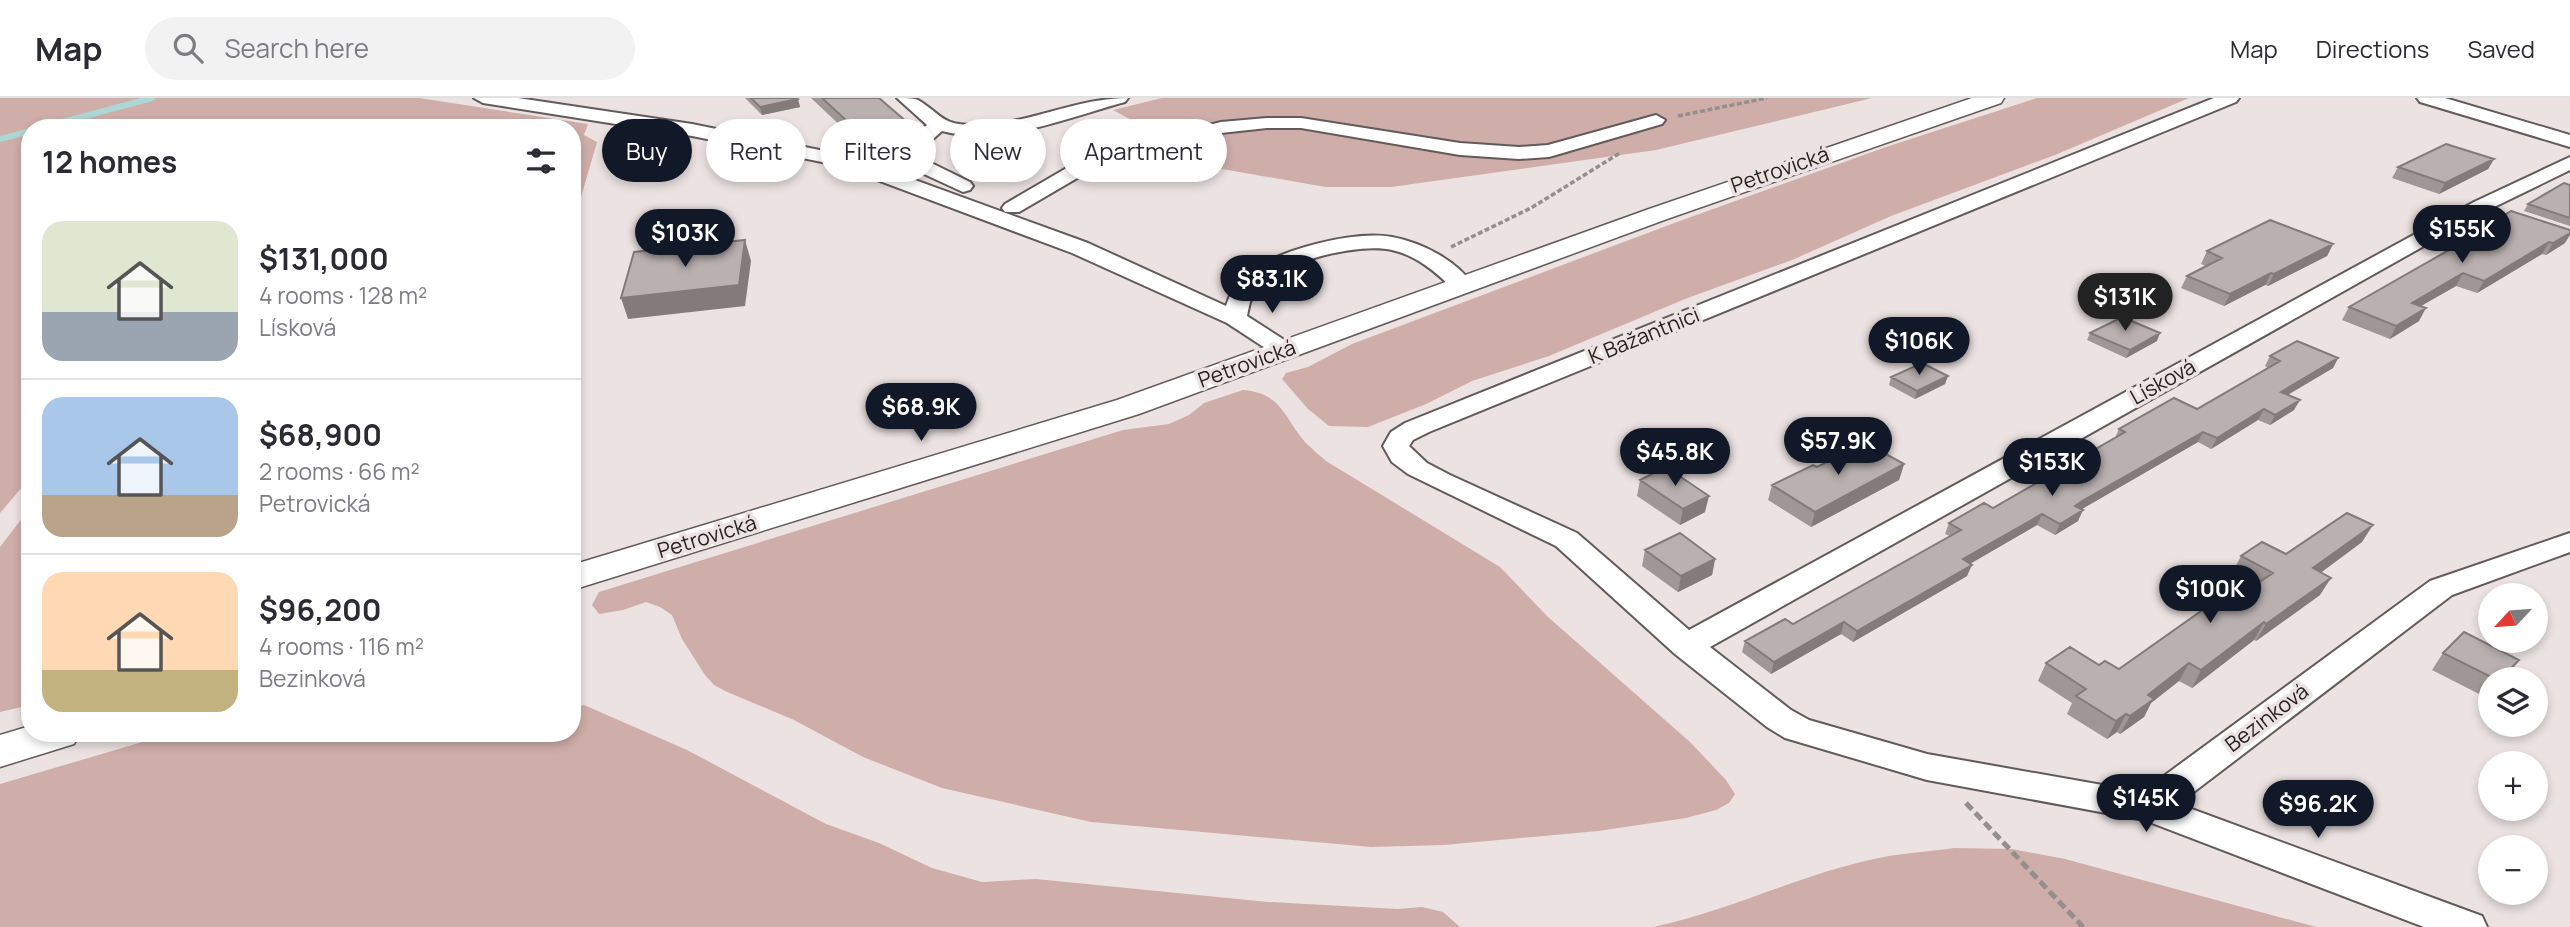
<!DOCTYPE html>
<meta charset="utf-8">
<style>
:root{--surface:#fff;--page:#f2f2f3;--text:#2b2b33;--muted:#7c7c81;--line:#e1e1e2;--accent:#111827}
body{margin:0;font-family:Manrope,sans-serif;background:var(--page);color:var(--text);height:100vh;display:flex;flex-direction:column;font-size:26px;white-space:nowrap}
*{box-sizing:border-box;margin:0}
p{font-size:23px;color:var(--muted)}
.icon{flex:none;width:38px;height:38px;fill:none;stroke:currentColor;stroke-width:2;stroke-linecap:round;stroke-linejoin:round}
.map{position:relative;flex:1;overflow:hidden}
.sheet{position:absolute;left:21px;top:21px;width:560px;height:623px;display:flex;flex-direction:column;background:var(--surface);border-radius:28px;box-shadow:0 4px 10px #0003}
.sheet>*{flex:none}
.guide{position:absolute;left:602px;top:21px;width:665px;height:63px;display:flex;gap:14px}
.needle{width:46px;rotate:244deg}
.buttons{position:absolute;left:2478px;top:485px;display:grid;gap:14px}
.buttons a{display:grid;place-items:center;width:70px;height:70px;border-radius:50%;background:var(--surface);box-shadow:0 4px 10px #0003;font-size:35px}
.price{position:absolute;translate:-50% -60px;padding:0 16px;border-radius:24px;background:var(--accent);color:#fff;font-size:23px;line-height:46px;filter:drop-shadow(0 2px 4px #0008)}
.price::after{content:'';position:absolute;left:50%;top:42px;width:21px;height:16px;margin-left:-10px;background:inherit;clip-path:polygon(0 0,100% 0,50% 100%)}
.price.current{background:#222;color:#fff}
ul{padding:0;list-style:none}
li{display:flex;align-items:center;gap:21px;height:175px;padding:0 21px}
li+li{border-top:2px solid var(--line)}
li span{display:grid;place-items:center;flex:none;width:196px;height:140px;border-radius:21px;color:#555}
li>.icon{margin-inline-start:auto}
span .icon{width:84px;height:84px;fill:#fffc;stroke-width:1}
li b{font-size:30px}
h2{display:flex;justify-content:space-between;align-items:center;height:84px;padding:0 21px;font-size:30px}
.chip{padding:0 24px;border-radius:32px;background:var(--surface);box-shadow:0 4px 10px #0003;font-size:24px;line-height:63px}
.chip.current{background:var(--accent);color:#fff}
header{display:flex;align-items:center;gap:42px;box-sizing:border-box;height:98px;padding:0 35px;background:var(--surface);border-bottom:2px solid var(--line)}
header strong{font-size:33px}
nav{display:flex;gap:38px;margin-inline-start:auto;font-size:24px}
.search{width:490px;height:63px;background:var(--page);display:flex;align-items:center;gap:18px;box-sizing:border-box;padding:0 24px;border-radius:38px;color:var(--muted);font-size:26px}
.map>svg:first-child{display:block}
</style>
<header>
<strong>Map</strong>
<div class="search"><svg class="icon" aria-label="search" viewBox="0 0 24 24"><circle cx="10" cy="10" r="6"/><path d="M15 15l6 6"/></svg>Search here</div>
<nav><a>Map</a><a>Directions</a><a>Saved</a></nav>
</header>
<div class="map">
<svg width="2570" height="829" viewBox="0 0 2570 829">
<rect width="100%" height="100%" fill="#ebe2e1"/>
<path fill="#cfada9" d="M0,0H419L588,26L584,37L597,44L572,130V30H30V380L0,415Z
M1162,0H1872L1656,52L1391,89H1326L1222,71L1113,12Z
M2037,0H2189L2055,57L1891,118L1792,162L1685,201L1549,258L1472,283L1426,306L1368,329L1329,328L1308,311L1282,281L1286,275L1308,269L1352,246L1677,124L1883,50Z
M1243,292C1282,295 1284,320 1305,344C1312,351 1319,357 1326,363L1500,469L1548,519L1690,644L1726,682L1735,696L1729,705L1716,712L1686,720L1598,733L1444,747L1371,749L1091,724L942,690L863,659L794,622L725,593L714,587L705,577L682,541L672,517L660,509L646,504L623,512L599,516L592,507L599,494L1123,332L1169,326L1189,317L1204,305Z
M30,410V607L0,614V449Z
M584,607L687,652L826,726L879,745L932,770L982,784L1036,781L1268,804L1398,811L1422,809L1443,814L1460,829H0V686L173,635H572V610Z
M1954,750L2012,751L2065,761L2316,829H1653C1729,813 1799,777 1874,761C1900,755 1928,754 1954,750Z"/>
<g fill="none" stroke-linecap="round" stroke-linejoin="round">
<path stroke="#add7d4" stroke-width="6" d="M40,30L152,0
M0,41L30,33"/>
<g stroke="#635b5a" stroke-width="4">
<path id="minor" d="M474,0H518L692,26L849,58L1088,145L1226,208C1230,195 1237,184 1247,176C1277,152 1353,132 1392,139C1423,145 1456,162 1474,188L1471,193H1455C1437,175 1418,158 1392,152C1359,144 1277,164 1256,192C1250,199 1249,209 1247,218L1292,247L1296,252L1292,257L1284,259L1276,257L1227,225L1072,155L837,67L692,38L483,5Z
M897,0C904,0 913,0 918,2C943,17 940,27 975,27C1028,27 1075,0 1128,0L1125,4C1069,19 1000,49 942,33L915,57L970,84L973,88L970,92L963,94L898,64L895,60L898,52L927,27Z
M2214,0H2239L2236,4L1429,334L1413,342L1409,348L1427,365L1450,377L1577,435L1689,532L2474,104L2570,59V72L2488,112L1710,549L1791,612L1809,622L1927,656L2142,694L2430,483L2570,435V454L2452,497L2178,706L2482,818L2487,829H2424L2144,722L1927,682L1785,640L1767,629L1675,556L1556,448L1408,376L1392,364L1383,348L1391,334L1405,325Z
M2417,0H2445L2570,37V49L2420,4Z
M1656,17L1665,22L1662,26L1549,59L1519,61L1460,57L1301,30H1267L1221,35L1103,65L1019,114H1005L1002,110L1005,106L1089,57L1221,24L1267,20H1301L1460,45L1519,49L1548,47Z"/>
</g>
<g stroke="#635b5a" stroke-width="3">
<path id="major" d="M1972,0H2004L2001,5L1667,121L1139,316L572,492V467L1117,302L1649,111Z
M30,628V635H80L74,646L0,669V637Z"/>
</g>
<path stroke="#948e8d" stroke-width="3.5" stroke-dasharray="5 2.5" stroke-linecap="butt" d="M1678,18L1767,0
M1451,149L1531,110L1620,55"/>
<path stroke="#948e8d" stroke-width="5" stroke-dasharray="9 4.5" stroke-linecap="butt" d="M1966,705L2083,829"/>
<use href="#minor" fill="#fff" fill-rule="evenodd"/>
<use href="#major" fill="#fff" fill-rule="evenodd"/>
</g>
<path fill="#9f9796" d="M745,0H797L800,9L762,17Z
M811,0H879L910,38L863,49Z
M2494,61L2488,71L2439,96L2392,80L2398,69Z
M2570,87V128L2524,113L2528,106Z
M2488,127L2565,145L2546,157L2542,156L2477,195L2456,188L2421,208L2419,223L2390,241L2342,222L2349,209L2485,131Z
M2333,146L2327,158L2268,188L2265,187L2224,208L2181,190L2187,178L2206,168L2201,166L2207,153Z
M2090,235L2157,243L2126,260L2087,242Z
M2270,258L2338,260L2333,270L2288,297L2294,312L2270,327L2258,322L2211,351L2198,344L2081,411L2078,423L2055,437L2037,427L1970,466L1967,478L1853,544L1841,536L1771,576L1742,554L1745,543L1793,526L1950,438L1945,436L1949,425L1993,410L2115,340L2119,331L2197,311L2268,270L2265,268Z
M1891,279L1945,286L1915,301L1889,287Z
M1904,366L1899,382L1811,429L1768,402L1772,387L1817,369Z
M1640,382L1705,414L1680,427L1637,398Z
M2362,444L2321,474L2320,497L2256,543L2254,542L2192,590L2179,583L2151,605L2144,619L2120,636L2117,634L2107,641L2067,616L2072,605L2038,583L2046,565L2099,567L2119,571L2230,503L2254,487L2232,475L2241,458L2286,456Z
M1645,452L1715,461L1712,477L1678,494L1642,468Z
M2443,555L2507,578L2505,581H2490V596L2487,600L2432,572Z"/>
<path fill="#827b7a" d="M798,1L800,9L762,17L760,9Z
M908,25L910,38L863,49L861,36Z
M2494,61L2488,71L2439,96L2445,85Z
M2570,135V137L2565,145L2546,157L2553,145Z
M745,142L751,163L745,208L628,221L621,200Z
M2549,144L2542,156L2477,195L2484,183Z
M2333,146L2327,158L2268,188L2274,176Z
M2271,175L2265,187L2224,208L2230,196Z
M2463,175L2456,188L2405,217L2412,205Z
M2426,210L2419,223L2390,241L2396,228Z
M2160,235L2157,243L2126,260L2130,252Z
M2338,260L2333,270L2275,304L2281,294Z
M1948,278L1945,286L1915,301L1917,293Z
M2300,302L2294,312L2270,327L2275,317Z
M2264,311L2258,322L2211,351L2217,340Z
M2203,334L2198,344L2077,414L2075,408L2082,403Z
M1904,366L1899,382L1811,429L1815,414Z
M1709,398L1705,414L1680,427L1683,411Z
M2083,412L2078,423L2055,437L2060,426Z
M2042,416L2037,427L1959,472L1963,461Z
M2373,427L2362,444L2303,488L2313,470Z
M1715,461L1712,477L1678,494L1681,478Z
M1972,467L1967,478L1853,544L1857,533Z
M2331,480L2320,497L2256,543L2266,526Z
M1844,524L1841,536L1771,576L1774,564Z
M2264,524L2254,542L2192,590L2201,572Z
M2519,562L2505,581H2501Z
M2189,565L2179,583L2151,605L2144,619L2120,636L2130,618L2148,597Z
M2126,616L2117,634L2107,641L2116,623Z"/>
<path fill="#b9b0af" stroke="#827b7a" stroke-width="2" d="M751,0H797L798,1L760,9Z
M822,0H879L908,25L861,36Z
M2446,46L2494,61L2445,85L2398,69Z
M2564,85L2570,87V120L2528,106Z
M2511,113L2570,132V135L2553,145L2549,144L2484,183L2463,175L2412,205L2426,210L2396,228L2349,209L2491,128L2488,127Z
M2270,122L2333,146L2274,176L2271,175L2230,196L2187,178L2222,160L2207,153Z
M745,142L739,187L621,200L634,154Z
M2122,219L2160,235L2130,252L2090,235Z
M2297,243L2338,260L2281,294L2300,302L2275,317L2264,311L2217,340L2203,334L2082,403L2075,408L2083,412L2060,426L2042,416L1963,461L1972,467L1857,533L1844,524L1774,564L1745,543L1785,521L1793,526L1961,432L1949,425L1984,405L1993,410L2125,334L2119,331L2174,300L2197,311L2280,263L2270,258Z
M1922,265L1948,278L1917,293L1891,279Z
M1866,345L1904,366L1815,414L1772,387L1813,367L1817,369Z
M1666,369L1709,398L1683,411L1640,382Z
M2347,415L2373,427L2313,470L2331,480L2266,526L2264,524L2201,572L2189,565L2148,597L2154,601L2130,618L2126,616L2116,623L2076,598L2086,591L2046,565L2070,549L2099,567L2105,563L2119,571L2221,499L2230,503L2273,475L2241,458L2262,444L2286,456Z
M1680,435L1715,461L1681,478L1645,452Z
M2464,534L2519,562L2501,581H2495L2443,555Z"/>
<g text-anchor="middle" stroke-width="7" stroke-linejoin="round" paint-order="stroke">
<g font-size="21" fill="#252222" stroke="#ebe2e1">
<text transform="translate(1780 72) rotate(-19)" y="7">Petrovická</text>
<text transform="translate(1644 238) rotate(-22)" y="7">K Bažantnici</text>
<text transform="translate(1247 266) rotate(-20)" y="7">Petrovická</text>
<text transform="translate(2163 284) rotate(-29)" y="7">Lísková</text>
<text transform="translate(707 439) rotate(-17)" y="7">Petrovická</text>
<text transform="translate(2267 620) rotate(-37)" y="7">Bezinková</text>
</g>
</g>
</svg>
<div class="buttons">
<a><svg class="needle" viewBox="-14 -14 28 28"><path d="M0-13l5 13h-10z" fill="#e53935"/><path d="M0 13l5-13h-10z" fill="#7c7c81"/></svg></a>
<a><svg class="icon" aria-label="layers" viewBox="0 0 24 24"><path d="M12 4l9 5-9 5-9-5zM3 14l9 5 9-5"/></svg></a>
<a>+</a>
<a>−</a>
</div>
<b class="price" style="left:2462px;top:167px">$155K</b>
<b class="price" style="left:685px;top:171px">$103K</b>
<b class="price" style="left:1272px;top:217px">$83.1K</b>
<b class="price current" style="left:2125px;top:235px">$131K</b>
<b class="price" style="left:1919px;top:279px">$106K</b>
<b class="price" style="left:921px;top:345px">$68.9K</b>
<b class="price" style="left:1838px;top:379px">$57.9K</b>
<b class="price" style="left:1675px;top:390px">$45.8K</b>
<b class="price" style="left:2052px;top:400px">$153K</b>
<b class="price" style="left:2210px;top:527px">$100K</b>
<b class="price" style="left:2146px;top:736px">$145K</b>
<b class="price" style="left:2318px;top:742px">$96.2K</b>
<div class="guide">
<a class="chip current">Buy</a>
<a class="chip">Rent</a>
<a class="chip">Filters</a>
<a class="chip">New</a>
<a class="chip">Apartment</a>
</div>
<section class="sheet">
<h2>12 homes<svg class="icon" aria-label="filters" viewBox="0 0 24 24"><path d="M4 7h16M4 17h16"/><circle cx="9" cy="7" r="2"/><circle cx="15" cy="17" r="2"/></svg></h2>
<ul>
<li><span style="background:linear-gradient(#dfe7d0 65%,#9aa5b1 0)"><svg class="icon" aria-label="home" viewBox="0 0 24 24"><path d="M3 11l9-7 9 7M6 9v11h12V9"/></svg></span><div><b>$131,000</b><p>4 rooms · 128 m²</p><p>Lísková</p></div></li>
<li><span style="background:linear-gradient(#a9c7e8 70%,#b9a48a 0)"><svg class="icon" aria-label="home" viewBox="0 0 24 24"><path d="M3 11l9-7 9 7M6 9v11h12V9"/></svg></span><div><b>$68,900</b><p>2 rooms · 66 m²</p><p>Petrovická</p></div></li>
<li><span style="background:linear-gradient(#ffd9b3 70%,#c2b280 0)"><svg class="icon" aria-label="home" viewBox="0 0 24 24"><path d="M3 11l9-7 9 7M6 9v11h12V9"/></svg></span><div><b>$96,200</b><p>4 rooms · 116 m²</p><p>Bezinková</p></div></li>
</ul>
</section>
</div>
